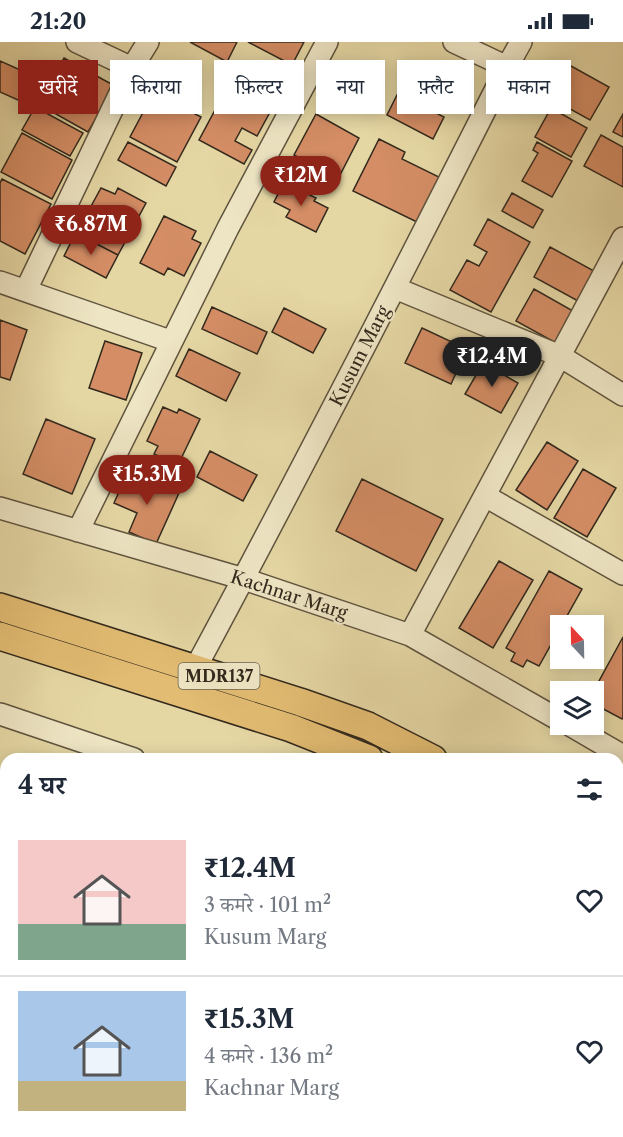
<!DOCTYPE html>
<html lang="hi">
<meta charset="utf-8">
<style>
:root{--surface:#fff;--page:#f2f2f3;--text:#1f2937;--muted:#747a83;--line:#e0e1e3;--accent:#8f2418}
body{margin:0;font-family:"Libre Caslon Text","Noto Serif Devanagari",serif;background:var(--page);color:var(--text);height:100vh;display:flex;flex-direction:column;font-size:22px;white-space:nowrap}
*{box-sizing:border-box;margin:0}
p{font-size:20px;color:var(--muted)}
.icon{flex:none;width:33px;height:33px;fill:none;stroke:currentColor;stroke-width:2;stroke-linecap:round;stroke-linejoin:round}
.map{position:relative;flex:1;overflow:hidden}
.sheet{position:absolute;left:0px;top:711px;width:624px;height:384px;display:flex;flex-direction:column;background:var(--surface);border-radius:18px 18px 0 0;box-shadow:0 3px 15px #0003}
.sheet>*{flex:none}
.hud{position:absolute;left:18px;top:18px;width:588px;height:54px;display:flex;gap:12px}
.needle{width:39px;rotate:338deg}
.tools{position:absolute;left:550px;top:573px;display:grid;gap:12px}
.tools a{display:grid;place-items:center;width:54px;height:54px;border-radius:0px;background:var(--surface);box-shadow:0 3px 15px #0003;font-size:30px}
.price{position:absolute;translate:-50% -51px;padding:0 14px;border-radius:21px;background:var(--accent);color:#fff;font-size:20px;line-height:39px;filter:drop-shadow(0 2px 3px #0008)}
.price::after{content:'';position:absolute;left:50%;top:36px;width:18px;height:14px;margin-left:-9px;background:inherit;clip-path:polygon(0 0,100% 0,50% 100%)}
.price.on{background:#222;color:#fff}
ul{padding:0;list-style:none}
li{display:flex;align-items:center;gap:18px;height:150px;padding:0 18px}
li+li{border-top:2px solid var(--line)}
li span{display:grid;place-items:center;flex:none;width:168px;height:120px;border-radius:0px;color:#555}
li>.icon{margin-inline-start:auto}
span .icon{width:72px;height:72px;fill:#fffc;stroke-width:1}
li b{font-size:26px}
h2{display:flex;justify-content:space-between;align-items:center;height:72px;padding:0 18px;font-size:26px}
.pill{padding:0 21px;border-radius:0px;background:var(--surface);box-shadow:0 3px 15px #0003;font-size:21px;line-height:54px}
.pill.on{background:var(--accent);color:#fff}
.status{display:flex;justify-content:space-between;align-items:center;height:42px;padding:0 30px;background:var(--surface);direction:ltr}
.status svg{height:16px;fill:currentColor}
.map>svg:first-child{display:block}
</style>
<div class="status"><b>21:20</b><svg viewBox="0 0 49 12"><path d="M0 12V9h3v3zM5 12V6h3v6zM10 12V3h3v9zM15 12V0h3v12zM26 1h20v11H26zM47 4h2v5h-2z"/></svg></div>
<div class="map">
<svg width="623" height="1095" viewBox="0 0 623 1095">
<rect width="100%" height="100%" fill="#e5d7a4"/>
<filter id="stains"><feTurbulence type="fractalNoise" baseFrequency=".00333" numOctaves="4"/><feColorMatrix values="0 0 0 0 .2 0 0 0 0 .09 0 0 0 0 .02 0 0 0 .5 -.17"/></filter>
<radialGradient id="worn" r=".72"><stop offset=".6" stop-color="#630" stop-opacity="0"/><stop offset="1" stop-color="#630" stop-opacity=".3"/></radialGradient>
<path fill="#d48d65" stroke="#32291d" stroke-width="1.5" d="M190,0H237L227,20Z
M248,0H304L292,23Z
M64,16L115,44L88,90L38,62Z
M0,19L38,36L27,62L0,50Z
M562,19L609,45L590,78L543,52Z
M237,27L281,50L257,94L242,86L235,99L252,108L244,122L199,98Z
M154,50L201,75L177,120L130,95Z
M398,51L444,75L433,97L387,73Z
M35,65L83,91L70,114L22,88Z
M551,66L587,86L571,115L535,95Z
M316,72L359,96L338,137L294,113Z
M623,72V95L613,90Z
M22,91L72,118L52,157L1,130Z
M601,93L623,105V145L584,124Z
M379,97L405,110L402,117L441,136L419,181L353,149Z
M128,100L176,125L166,144L118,118Z
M537,100L572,119L552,155L522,139L538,111L533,108Z
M2,137L51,162L25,212L0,199V141Z
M284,140L316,156L314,159L328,166L316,190L286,175L290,168L274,160Z
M101,146L115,152L118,146L146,161L118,213L89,198L92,192L74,182L85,164L90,166Z
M512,151L543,168L533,186L502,169Z
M164,174L196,189L192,197L201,201L184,234L168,226L164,233L140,221Z
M488,177L530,200L491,270L450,248L467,218L479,224L487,210L474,203Z
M74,194L91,203L93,200L118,213L106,236L64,214Z
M550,205L594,229L578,259L534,235Z
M534,247L573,269L556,301L516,279Z
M212,265L267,290L257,312L202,287Z
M284,266L326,287L313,311L272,290Z
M0,278L27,288L10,338L0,335Z
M422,286L467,307L451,342L405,321Z
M105,299L142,311L126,358L89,346Z
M189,307L240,331L226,359L176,334Z
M483,321L518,341L501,371L465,352Z
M163,365L177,371L179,367L200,377L178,423L154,412L158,404L147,399Z
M46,377L95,397L72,452L23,432Z
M547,400L578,419L547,468L516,448Z
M210,409L257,433L243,459L197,435Z
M147,414L186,431L179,448L139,431Z
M583,427L616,446L587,495L554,476Z
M138,433L179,451L156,502L129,490L137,471L114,461L126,434L135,438Z
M362,437L443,477L416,529L336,489Z
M499,519L533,538L493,606L459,586Z
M549,529L582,547L539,624L527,618L523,625L511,619L515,611L506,606Z
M623,595V675L622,677L594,662L593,650Z
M6,888V924L1,925L0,890Z
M6,1008V1040L0,1042V1009Z
M623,1038V1095H598L601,1089H618V1047Z
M6,1046V1082L0,1084V1048Z
M38,1089H106L107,1095H40Z
M247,1089H283L285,1095H249Z
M322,1089H353V1091L335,1095H323Z"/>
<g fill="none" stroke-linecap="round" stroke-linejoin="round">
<g stroke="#5f543f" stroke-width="24">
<path id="minor" d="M77,0L132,26
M454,0L507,25
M0,240L170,299
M395,246L560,314L623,353
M26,248L132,26L148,0
M485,454L623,532
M0,466L244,537L410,593L561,679
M78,489L228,186L327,0
M410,593L623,196
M195,627C302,428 405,227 507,25L521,0
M0,672L134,717
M568,682L623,714
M0,829L6,831
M618,947L623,950
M118,1089L119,1095
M422,1095L448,1089"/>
</g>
<g stroke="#32291d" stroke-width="30">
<path id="major" d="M0,565L300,660L368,684L433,717
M0,594L291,686L369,717
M618,818L623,821
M618,850L623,853"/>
</g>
<use href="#minor" stroke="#eee5c4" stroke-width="21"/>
<use href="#major" stroke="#e2bc72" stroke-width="27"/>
</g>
<g text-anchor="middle" stroke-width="4.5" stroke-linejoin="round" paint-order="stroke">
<rect fill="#eee5c4" stroke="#6a614f" stroke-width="1.5" x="178.5" y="621" width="81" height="26" rx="4.5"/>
<g font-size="16" font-weight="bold" fill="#32291d">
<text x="219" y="640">MDR137</text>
</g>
<g font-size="18" fill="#32291d" stroke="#eee5c4">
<text transform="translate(360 314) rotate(-63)" y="6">Kusum Marg</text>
<text transform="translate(289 553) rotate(18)" y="6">Kachnar Marg</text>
</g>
</g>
<rect width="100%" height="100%" filter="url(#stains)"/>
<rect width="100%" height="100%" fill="url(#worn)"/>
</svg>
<div class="tools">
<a><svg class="needle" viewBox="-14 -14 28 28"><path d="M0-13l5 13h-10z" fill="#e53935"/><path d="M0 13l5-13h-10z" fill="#747a83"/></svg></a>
<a><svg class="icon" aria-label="layers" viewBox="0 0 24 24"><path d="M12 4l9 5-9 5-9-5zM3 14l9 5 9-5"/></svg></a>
</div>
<b class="price" style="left:301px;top:165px">₹12M</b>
<b class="price" style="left:91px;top:214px">₹6.87M</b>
<b class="price on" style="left:492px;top:346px">₹12.4M</b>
<b class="price" style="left:147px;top:464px">₹15.3M</b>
<div class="hud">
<a class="pill on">खरीदें</a>
<a class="pill">किराया</a>
<a class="pill">फ़िल्टर</a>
<a class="pill">नया</a>
<a class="pill">फ़्लैट</a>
<a class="pill">मकान</a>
</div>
<section class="sheet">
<h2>4 घर<svg class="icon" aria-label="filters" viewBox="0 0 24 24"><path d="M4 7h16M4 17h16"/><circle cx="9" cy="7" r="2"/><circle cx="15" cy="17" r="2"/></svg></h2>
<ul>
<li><span style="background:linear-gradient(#f6c9c9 70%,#7fa58c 0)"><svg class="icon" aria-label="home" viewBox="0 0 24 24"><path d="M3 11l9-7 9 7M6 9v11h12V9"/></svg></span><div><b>₹12.4M</b><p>3 कमरे · 101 m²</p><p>Kusum Marg</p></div><svg class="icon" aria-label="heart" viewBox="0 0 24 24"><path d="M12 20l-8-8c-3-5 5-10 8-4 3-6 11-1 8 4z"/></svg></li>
<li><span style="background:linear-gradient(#a9c7e8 75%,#c2b280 0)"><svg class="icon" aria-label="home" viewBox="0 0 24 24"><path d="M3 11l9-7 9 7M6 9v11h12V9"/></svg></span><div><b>₹15.3M</b><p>4 कमरे · 136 m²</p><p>Kachnar Marg</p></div><svg class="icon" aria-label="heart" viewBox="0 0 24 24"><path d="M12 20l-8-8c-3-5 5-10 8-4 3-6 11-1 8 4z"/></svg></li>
</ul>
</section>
</div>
